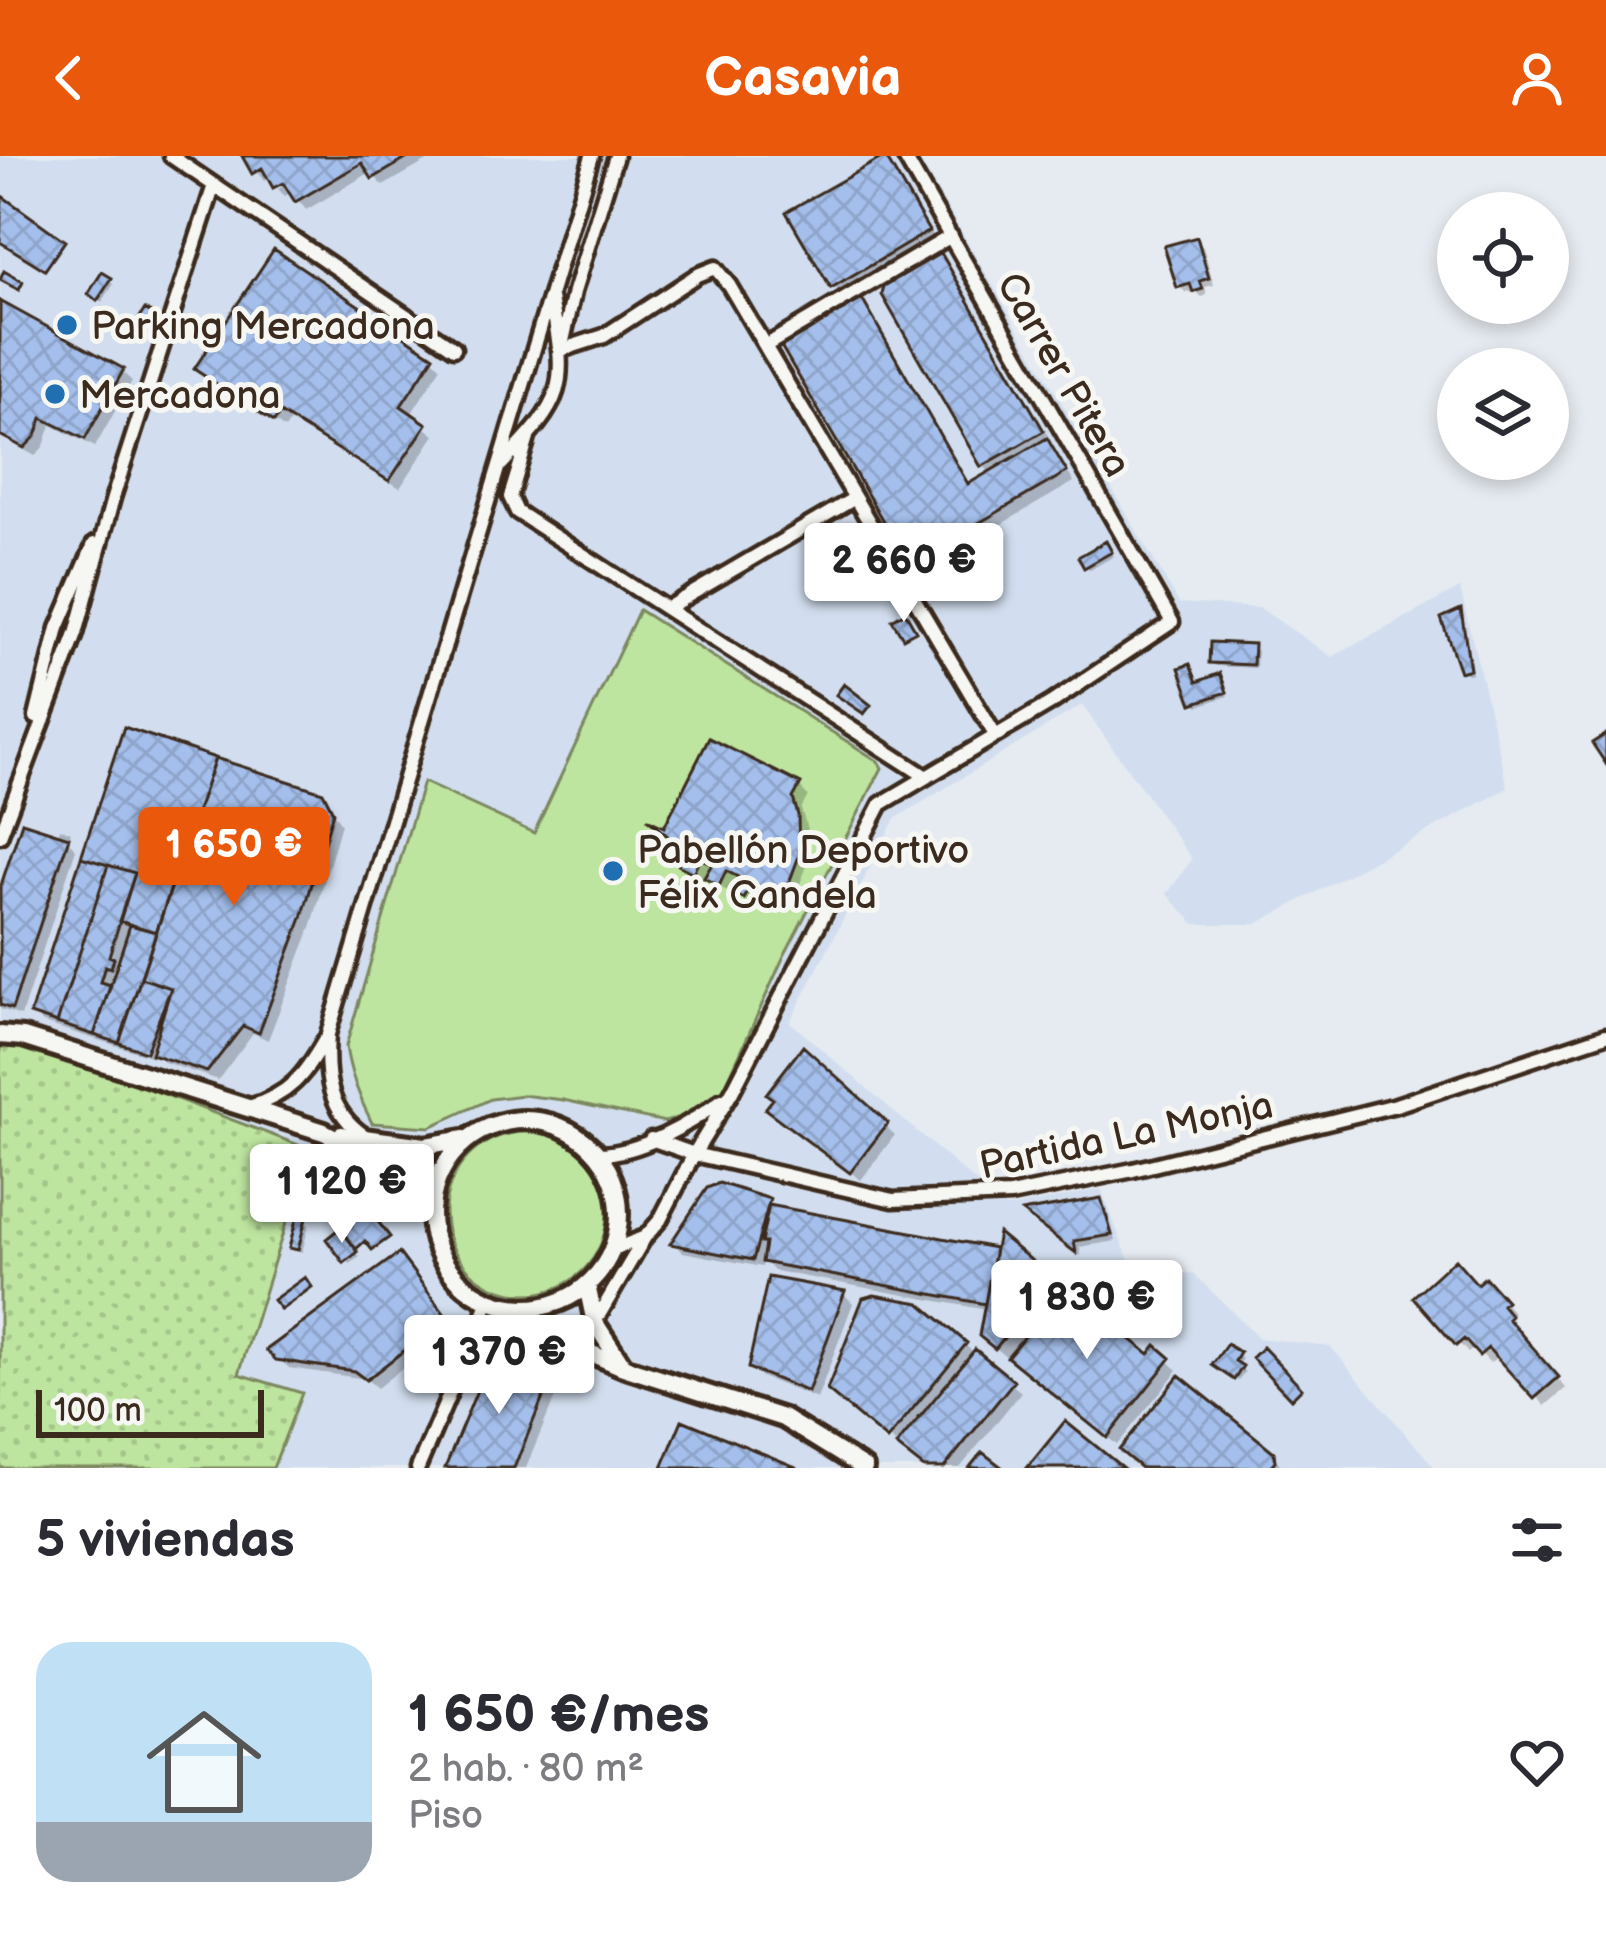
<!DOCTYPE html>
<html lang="es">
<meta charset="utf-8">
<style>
:root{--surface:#fff;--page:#f7f7f7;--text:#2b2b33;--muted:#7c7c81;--accent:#ea580c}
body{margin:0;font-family:"Balsamiq Sans",sans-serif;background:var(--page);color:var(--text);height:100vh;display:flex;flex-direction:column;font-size:45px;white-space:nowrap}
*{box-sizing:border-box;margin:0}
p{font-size:39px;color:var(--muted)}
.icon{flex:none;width:66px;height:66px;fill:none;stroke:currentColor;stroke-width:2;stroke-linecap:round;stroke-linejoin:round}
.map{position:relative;height:1312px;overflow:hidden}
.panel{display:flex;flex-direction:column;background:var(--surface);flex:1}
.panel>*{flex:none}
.tools{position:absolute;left:1437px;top:36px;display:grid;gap:24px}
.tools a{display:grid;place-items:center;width:132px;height:132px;border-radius:50%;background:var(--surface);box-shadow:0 6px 18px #0003;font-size:60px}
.scale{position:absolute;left:36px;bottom:30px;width:228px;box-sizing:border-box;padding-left:12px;border:6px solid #3b2a1e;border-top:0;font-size:33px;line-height:42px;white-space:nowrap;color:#3b2a1e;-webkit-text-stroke:9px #f6f6f2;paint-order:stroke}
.price{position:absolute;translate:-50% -102px;padding:0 27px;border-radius:12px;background:#fff;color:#222;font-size:39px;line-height:78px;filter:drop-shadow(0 3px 6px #0008)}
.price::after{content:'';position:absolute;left:50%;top:72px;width:36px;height:27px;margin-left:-18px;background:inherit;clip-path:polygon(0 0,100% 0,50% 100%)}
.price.selected{background:var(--accent);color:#fff}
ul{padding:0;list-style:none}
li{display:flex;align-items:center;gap:36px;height:300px;padding:0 36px}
li span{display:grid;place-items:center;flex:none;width:336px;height:240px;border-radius:36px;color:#555}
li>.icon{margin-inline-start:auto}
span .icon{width:144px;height:144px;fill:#fffc;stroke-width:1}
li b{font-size:51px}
h2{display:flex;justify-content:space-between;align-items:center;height:144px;padding:0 36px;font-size:51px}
header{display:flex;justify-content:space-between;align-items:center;height:156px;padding:0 36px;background:var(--accent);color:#fff;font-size:54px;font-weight:800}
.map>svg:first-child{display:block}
</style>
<header><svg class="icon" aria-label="back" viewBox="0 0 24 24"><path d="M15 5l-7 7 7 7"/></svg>Casavia<svg class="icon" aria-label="person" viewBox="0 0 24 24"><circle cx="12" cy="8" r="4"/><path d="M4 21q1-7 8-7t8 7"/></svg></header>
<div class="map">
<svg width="1606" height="1312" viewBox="0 0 1606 1312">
<defs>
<pattern id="grass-dots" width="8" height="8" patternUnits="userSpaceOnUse" patternTransform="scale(3)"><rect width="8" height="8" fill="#bee5a0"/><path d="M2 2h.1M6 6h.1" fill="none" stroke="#a4c589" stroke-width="1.8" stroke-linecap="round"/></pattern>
<pattern id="building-cross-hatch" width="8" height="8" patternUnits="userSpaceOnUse" patternTransform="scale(3)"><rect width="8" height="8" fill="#a4bfeb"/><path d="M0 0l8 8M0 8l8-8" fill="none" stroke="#8ea4c9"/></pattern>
</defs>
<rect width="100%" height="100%" fill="#e6ebf1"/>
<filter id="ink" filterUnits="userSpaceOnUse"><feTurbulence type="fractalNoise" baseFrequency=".00833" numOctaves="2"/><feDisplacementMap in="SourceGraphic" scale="24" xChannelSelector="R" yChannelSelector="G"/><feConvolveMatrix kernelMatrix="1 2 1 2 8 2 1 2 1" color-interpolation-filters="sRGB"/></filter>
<g filter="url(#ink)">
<path fill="#d2deef" d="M0,0H917L1179,447L1260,452L1332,501L1460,432L1508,632L1257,768H1195L1167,738L1192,703L1082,549L895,663L790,866L1006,1052L1101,1033L1132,1112L1194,1118L1259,1182L1330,1190L1435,1312H273L302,1237L238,1219L0,876Z"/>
<path fill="url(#grass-dots)" stroke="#7c885f" stroke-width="3" d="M0,876L309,993L239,1218L302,1237L273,1312H0Z"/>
<path fill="#bee5a0" stroke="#7c885f" stroke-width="3" d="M639,454L878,605L882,612L784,800L723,935L691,958L665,966L563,944L522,939L491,943L430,971L372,967C361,946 349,915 346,890L423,626L534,677Z
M445 1057a81 81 0 1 1 162 0a81 81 0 1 1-162 0Z"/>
<path fill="#0003" d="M245,0H436L383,30L371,16L306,54L292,36L285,40L278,33L298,23L270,21L264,25Z
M884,2L936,85L843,140L833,131Z
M1196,84L1203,91L1214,129L1205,131L1207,139L1202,141L1195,134L1186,137L1179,130Z
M941,101L950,110L1051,285L1048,287L1074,326L919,416L910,407L862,147L871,156L970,330L991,318L983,309Z
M110,125L114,128L102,146L95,142Z
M0,149L122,216L132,225L95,291L51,269L44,290L35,300L0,280Z
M151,161L155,164L141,186L136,183Z
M432,202L441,211L410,260L435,279L400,332L291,264L285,273L198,213Z
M1109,392L1114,400L1090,414L1082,402Z
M1461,457L1472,517L1467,518L1463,515Z
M1253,491L1257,495L1256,512L1216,510L1212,506Z
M1190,512L1198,528L1219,521L1228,540L1198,550Z
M126,575L321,639L341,668L311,772L268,884L253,877L218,924L164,906L154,897L153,901L43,867L33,858Z
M799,630L808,640L801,653L807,671V710L794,744L782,749L762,735L754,750L731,733L729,737L705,719L703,724L691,718L682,709Z
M60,672L71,676L68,685L76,693L21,860L0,853V742L67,684L59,676Z
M803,894L895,979L861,1024L778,962Z
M355,1040L388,1083L375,1093L368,1084L355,1095L360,1101L350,1108L330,1084L357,1070Z
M768,1046L777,1055L997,1096L1000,1082L1149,1202L1156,1194L1178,1214L1117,1289L992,1189L987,1154L774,1115L764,1104L762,1111L683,1096L674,1088Z
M1100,1046L1107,1052L1116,1085L1080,1091L1081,1100L1032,1062Z
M305,1065L309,1069L302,1096L293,1091Z
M408,1110L457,1175L440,1220L421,1197L377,1232L366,1223L289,1212L270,1195Z
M770,1124L844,1138L853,1147L817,1243L761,1221L751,1211Z
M1477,1131L1494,1134L1513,1156L1509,1160L1518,1171L1515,1174L1566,1232L1545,1250L1499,1199L1490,1207L1475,1191L1468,1197L1417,1141Z
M965,1189L1021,1236L960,1312H926L841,1243Z
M1238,1199L1242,1203L1238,1210L1245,1216L1238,1225L1220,1213Z
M493,1202L549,1225L558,1234L526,1312H449Z
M1272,1298L1283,1312H1143L1132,1303Z"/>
<path fill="url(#building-cross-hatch)" stroke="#3b2a1e" stroke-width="3" d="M242,0H411L372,23L362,7L295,46L283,27L273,32L262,12L252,18Z
M885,0L929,75L831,133L786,56Z
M2,40L65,85L45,114L0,86Z
M1197,81L1209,122L1200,125L1203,133L1193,136L1190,128L1177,132L1164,90Z
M274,93L434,200L401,250L427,268L389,325L280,257L274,266L194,213Z
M941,97L1044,275L981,311L882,139L884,130Z
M4,115L23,126L19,134L0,124Z
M102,116L112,122L97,145L88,138Z
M862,143L968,328L1047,282L1067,316L908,408L781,190Z
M0,145L124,213L85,283L42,262L36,280L24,292L0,279Z
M145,153L153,158L136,185L128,180Z
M120,164L128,169L120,182L112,177Z
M1106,385L1112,396L1084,412L1078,401Z
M1461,453L1470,513L1460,516L1441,462Z
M905,456L916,475L903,482L892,464Z
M1210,486L1254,488L1253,509L1209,507Z
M1190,508L1197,526L1220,517L1227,536L1192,548L1179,512Z
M844,528L871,549L864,558L836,539Z
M124,571L215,602L156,776L119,765L135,717L81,701Z
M1606,578V608L1592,587Z
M709,582L801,628L793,642L798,659L799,700L786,735L777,741H768L752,728L744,743L730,736L738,721L726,715L719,730L704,722L712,708L700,702L693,717L678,709L686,695L647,663L664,671Z
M215,602L323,636L333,656L302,762L259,877L243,870L207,916L151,898L171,832L141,822Z
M22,666L69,681L12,853L0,849V732Z
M81,701L108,709L57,867L30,858Z
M108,709L135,717L109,800L114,802L111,812L105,810L100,826L111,829L94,879L57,867Z
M130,769L156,776L119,887L94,879Z
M141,822L171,832L146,896L119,887Z
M803,890L888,967L850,1017L765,953L773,943L766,938Z
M719,1027L770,1043L753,1104L670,1088L707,1032Z
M355,1036L390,1081L372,1094L365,1085L356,1093L343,1076L352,1069L337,1049Z
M1101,1042L1112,1079L1074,1085L1076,1097L1022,1056Z
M769,1049L995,1092L985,1148L762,1106L765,1087H761Z
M297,1060L306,1062L298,1094L289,1092Z
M340,1072L358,1096L344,1107L326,1083Z
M998,1077L1053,1122L995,1193L979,1180Z
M399,1097L449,1164L430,1214L411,1189L366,1224L354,1215L276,1204L266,1194Z
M1455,1103L1477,1128L1485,1121L1506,1145L1502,1149L1511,1160L1508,1163L1559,1221L1534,1243L1488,1192L1479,1200L1464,1183L1456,1190L1413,1141Z
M305,1121L312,1131L281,1154L273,1144Z
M768,1121L845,1135L808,1236L748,1212Z
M1065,1131L1149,1198L1156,1189L1171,1202L1107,1282L1007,1201Z
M874,1139L920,1147L967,1187L887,1284L827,1234L863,1142Z
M1227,1188L1240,1197L1235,1205L1243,1210L1234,1224L1212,1209Z
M1263,1191L1302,1232L1291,1243L1252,1202Z
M975,1193L1014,1225L944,1312H924L896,1290Z
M492,1198L551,1222L514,1312H445Z
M1179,1219L1274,1296L1275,1305L1269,1312H1141L1119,1294Z
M682,1264L798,1312H662Z
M1065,1265L1123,1312H1027Z
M982,1296L1003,1312H969Z"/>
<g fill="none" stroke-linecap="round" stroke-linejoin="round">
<g stroke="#3b2a1e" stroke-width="21">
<path id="street" d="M171,0L454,192
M616,0L574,136L561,194L604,180L697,119L715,112L729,129L995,579
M765,190L951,80
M528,282L510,341L517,356L925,620
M501,309C565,243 568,233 551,142
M669,451L855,342
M36,561L58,472L94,388
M0,680L76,478L113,342L214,29
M249,951C289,939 304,920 324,885
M365,980C328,955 325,920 328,878L592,0
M651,983L694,998L893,1044L1010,1039L1133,1014L1396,949L1606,879
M598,998C639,998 690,968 722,944
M612,1094L645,1081L660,1064L694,998L732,936L881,648L1051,547L1172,466L904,0
M595,1166L645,1081
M418,1312L489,1145"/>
</g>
<g stroke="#3b2a1e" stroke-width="26">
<path id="secondary" d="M0,879L23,881L324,976L421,1028L432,1048
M431 1058a94 94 0 1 1 188 0a94 94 0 1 1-188 0Z
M341,979L425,990L463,983
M587,1129L595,1167L623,1210
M506,1152L550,1180L623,1211L783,1262L864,1312"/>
</g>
<use href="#street" stroke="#f6f6f2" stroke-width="12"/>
<use href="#secondary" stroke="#f6f6f2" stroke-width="16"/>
</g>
</g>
<g fill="#1f6fb2" stroke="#f6f6f2" stroke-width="4.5">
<circle cx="67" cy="169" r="12"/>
<circle cx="55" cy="238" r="12"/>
<circle cx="613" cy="715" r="12"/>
</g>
<g text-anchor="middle" stroke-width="10" stroke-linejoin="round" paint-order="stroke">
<g font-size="39" fill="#3b2a1e" stroke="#f6f6f2" text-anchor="start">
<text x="91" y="183">Parking Mercadona</text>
<text x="79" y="252">Mercadona</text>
<text x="637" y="707">Pabellón Deportivo<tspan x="637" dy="45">Félix Candela</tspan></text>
</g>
<g font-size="39" fill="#3b2a1e" stroke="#f6f6f2">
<text transform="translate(1065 218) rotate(60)" y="14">Carrer Pitera</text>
<text transform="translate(1126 978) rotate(-12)" y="14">Partida La Monja</text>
</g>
</g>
</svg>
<div class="tools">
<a><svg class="icon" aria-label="locate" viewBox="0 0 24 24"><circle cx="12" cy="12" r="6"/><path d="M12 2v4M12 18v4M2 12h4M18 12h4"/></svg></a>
<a><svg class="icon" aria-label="layers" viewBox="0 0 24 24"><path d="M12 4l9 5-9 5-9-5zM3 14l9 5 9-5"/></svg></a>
</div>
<div class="scale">100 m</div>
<b class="price" style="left:904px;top:469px">2 660 €</b>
<b class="price selected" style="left:234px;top:753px">1 650 €</b>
<b class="price" style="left:342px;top:1090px">1 120 €</b>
<b class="price" style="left:1087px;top:1206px">1 830 €</b>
<b class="price" style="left:499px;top:1261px">1 370 €</b>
</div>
<section class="panel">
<h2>5 viviendas<svg class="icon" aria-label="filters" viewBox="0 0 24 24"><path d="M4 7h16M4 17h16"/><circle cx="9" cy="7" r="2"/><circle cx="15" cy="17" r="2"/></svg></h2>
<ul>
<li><span style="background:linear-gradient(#bfe0f5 75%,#9aa5b1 0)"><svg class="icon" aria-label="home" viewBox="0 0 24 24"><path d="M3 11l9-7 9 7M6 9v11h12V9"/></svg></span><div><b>1 650 €/mes</b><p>2 hab. · 80 m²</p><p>Piso</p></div><svg class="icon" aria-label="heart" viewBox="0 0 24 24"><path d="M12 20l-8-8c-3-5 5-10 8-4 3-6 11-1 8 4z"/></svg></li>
</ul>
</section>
